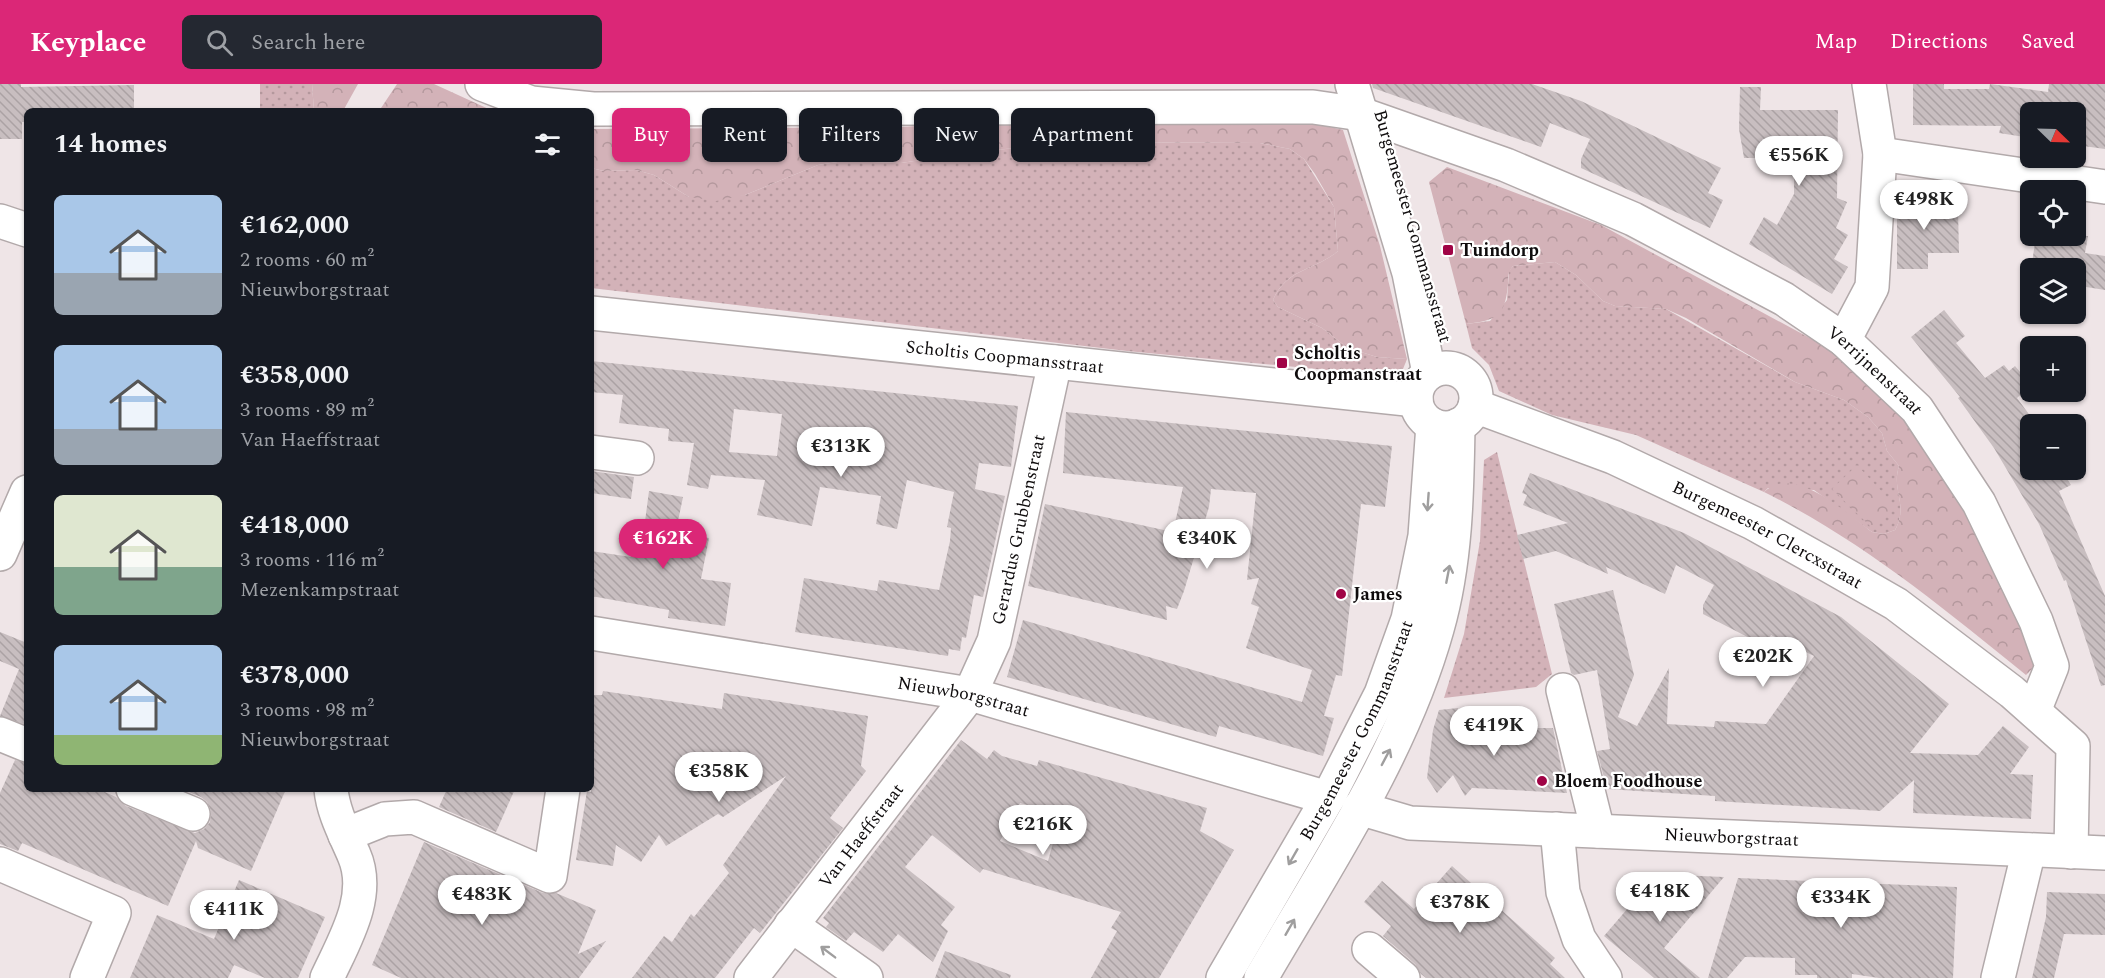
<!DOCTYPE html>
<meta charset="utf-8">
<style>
:root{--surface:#171b24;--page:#242831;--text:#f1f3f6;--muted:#9ea1a6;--accent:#db2777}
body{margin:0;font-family:Spectral,serif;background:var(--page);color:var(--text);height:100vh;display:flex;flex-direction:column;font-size:22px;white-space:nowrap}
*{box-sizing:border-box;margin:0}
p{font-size:20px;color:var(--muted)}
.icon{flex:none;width:33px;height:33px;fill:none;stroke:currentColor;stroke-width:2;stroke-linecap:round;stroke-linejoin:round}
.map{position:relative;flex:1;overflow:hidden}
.side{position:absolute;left:24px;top:24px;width:570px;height:684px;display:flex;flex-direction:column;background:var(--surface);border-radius:9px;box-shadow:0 2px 4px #0004}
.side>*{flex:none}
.hud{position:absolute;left:612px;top:24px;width:570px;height:54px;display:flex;gap:12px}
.needle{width:39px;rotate:113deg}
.fabs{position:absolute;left:2020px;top:18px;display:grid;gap:12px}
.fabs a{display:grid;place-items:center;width:66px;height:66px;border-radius:9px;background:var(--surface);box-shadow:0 2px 4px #0004;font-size:30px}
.price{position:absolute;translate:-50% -51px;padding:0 14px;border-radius:21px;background:#fff;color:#222;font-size:20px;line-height:39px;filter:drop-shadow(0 2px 3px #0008)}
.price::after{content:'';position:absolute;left:50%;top:36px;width:18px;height:14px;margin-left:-9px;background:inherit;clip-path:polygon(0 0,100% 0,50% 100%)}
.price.selected{background:var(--accent);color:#fff}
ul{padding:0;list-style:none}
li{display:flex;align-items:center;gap:18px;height:150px;padding:0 30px}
li span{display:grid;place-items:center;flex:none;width:168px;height:120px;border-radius:9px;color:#555}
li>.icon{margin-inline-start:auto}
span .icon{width:72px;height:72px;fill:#fffc;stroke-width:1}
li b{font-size:26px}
h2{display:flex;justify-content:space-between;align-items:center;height:72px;padding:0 30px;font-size:26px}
.pill{padding:0 21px;border-radius:9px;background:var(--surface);box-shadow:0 2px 4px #0004;font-size:21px;line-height:54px}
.pill.selected{background:var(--accent);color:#fff}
header{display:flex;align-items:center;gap:36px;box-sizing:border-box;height:84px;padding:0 30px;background:var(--accent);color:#fff}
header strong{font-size:28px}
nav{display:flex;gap:33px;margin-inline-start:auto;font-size:21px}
.search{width:420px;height:54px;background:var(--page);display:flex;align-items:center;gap:15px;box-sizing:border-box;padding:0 21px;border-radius:9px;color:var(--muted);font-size:22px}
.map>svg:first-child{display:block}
</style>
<header>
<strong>Keyplace</strong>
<div class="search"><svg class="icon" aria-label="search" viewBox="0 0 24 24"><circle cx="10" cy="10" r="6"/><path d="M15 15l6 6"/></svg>Search here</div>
<nav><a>Map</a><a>Directions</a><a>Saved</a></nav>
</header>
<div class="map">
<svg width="2105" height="894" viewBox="0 0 2105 894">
<defs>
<pattern id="grass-dots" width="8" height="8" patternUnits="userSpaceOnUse" patternTransform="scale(1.5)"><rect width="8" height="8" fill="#d3b2b8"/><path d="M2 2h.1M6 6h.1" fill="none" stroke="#b4989d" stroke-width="1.8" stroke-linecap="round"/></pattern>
<pattern id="forest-crowns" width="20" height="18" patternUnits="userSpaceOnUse" patternTransform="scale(1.5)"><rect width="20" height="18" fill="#d3b2b8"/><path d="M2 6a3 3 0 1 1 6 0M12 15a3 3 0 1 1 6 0" fill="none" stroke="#b4989d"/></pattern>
<pattern id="building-back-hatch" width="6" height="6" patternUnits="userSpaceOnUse" patternTransform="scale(1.5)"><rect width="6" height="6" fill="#c8bec0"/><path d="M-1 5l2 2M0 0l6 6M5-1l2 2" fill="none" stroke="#aba2a4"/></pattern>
</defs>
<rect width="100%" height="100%" fill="#efe5e7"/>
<path fill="url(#grass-dots)" d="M260,0H312L314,27H260Z
M1079,58L1260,59L1290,65L1304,75L1334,123L1338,167C1314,187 1287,184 1273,216L1278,223L1322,244L1348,264L1377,273L1407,275L1403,285L1390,292L1127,267L591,204V84L604,87L636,86L654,91L689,113L745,111L818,81L844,77L901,79L975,68Z
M1555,178L1576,191L1603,217L1615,222L1666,225L1795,298L1844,316L1868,333L1882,349L1887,367L1899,382C1891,406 1909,421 1895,446L1884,450L1872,448L1814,406L1768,404L1764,408L1636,351L1552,331L1499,307L1489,281L1472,264L1466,240L1490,237L1507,216L1509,187L1513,182Z
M1497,368L1552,590L1536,603L1444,614L1464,550L1480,457L1484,376Z"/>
<path fill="url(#forest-crowns)" d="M312,0H358L343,27H314Z
M397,0H434L493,27H379Z
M1050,35L1313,39L1343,46L1380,162L1407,275L1377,273L1348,264L1322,244L1278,223L1273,216C1287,184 1314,187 1338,167L1334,123L1315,90L1304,75L1290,65L1260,59L1079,58L975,68L901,79L844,77L818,81L745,111L716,117L689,113L654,91L636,86L604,87L591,84V45L900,43Z
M1447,83L1601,141L1843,272L1896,318L1936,369L2039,578L2026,591C1942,523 1861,456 1764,408C1793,379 1848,430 1872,448L1884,450L1895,446C1909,421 1891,407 1899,382L1887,367L1882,349L1868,333L1844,316L1795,298L1686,234L1666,225L1615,222L1603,217L1576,191L1555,178L1513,182C1508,188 1508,192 1508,200C1505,233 1497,236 1466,240L1429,98Z
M1857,381L1896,423L1873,445L1832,405Z"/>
<path fill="url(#building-back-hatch)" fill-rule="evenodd" d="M0,0H21V3L134,1V27H27V38H22V55H0Z
M1372,0H1532L1581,17L1721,84L1708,109L1723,116L1710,144L1581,84V75L1590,55L1550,39L1541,63L1373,4Z
M1913,0H1944V5H1989L1990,0L2048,8L2049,0H2105V65L2076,61V28H2031V54L1999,49L2001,42L1913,41Z
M1740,3H1761L1760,26H1838L1837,114L1847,118L1836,144L1848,151L1834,175L1848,183L1832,210L1749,160L1764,133L1777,141L1794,110V84L1779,83V74H1744L1739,45Z
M1897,109H1929V126H1958L1959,169H1928V185H1897Z
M2036,152H2088L2085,169L2105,172V206L2080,202L2082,186L2032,179Z
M1944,226L1965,252L1956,259L1985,294L2004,281L2009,287L2015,282L2031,301L2017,314L2031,333V386H2062L2071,401L2059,407L2105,512V601L2101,602L2066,496L2064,497L2039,440L1994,364L1958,314L1960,313L1911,253Z
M591,277L1018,322L1011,383L979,379L975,405L1005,412L983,513L974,511L966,554L962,553L960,567L949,565L948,572L795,548L804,494L877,507L879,496L939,506L950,457L951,444L947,443L954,408L907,396L897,445L876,440L881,412L820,403L812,442L757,431L765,396L711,391L708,405L687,401L694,359L668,357L669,345L619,339L623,311L591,308ZM734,325L782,330L777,372L729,368Z
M1066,328L1392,362L1385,423L1361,420L1342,592L1336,591L1324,632L1334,634L1323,672L1219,642L1216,653L1007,593L1023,536L1302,618L1312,586L1246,564L1259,523L1251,520L1259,494L1247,496L1256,409L1211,405L1209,423L1184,507L1177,525L1166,522L1167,536L1028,502L1045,420L1173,448L1183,403L1063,389Z
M591,387L634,393L631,415L591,409Z
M1530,389L1684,449L1841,533L1949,620L1910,669L1978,671L2003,642L2029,663L2010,690L2033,691L2031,735L1913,729L1914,696L1880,727L1715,717V712L1607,705L1597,667L1610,665L1597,586L1574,591L1571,589L1554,520L1613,506L1634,591L1618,633L1637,642L1669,584L1667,640L1714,643L1715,637L1766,640L1814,572L1771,551L1765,562L1703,530V521L1714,501L1676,481L1665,510L1606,483L1608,490L1556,467L1523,475L1517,451L1568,439L1523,421L1527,411L1522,409Z
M649,407L683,413L676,447L709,454L701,495L731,499L725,542L668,534L669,526L591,512V467L631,473L632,466L641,468Z
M0,548L27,559V641L0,632L19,585L0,577Z
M603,607L722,625L724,609L868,632L861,682L866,687L830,734L843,744L760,849L754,844L715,894H632L664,852L672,858L691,830L694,833L729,789L723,781L786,692L723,733L718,730L666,762L659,751L641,778L616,761L613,782L576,776L587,707L591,708V611H602Z
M1458,624L1457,636L1467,637L1466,644H1553L1567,709L1472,704L1465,712L1453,691L1437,709L1427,694L1433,646L1439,626Z
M961,656L987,675L994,666L1002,672L1037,682L1039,676L1207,724L1200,747L1234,766L1159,894H1091L1117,847L1111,844L1121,828L983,785L980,789L932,751L905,783L955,823L941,841L948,847L933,878L898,850L883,868L854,848L846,857L826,843L829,839L823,834ZM1020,719L1061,730L1048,777L1000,757Z
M15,676L27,679V705H98L116,713L126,722L195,749L204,745L210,738L211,727L207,718L201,713L182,705H286L251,787L198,764L196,757L168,822L22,759L18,767L0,760V709Z
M447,705H515L496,748L439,723Z
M424,758L543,809H556L596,826L578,870L606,857L579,894H401L372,881Z
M1452,782L1555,874L1550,880L1565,894H1426L1421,890L1415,880L1383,852L1391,842L1364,818L1382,797L1414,825Z
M1658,789L1670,800L1677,791L1724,793L1664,864L1700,894H1654L1604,852Z
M1738,794L1957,803L1953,894H1879L1852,890V894H1817V891H1795V874L1745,873L1727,894H1708Z
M239,796L325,833L298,894H265L234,881L228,894H130L157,831L214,855Z
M2047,808L2105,810V851L2064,850L2054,894H2032L2046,833Z
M945,867L1011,891L1010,894H935Z"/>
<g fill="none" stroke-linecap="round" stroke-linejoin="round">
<g stroke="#b2a9aa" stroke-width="36">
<g id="minor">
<path id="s1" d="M482,0L531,19L593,25L1313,23L1361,30L1384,38L1506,81L1633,135L1784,215L1844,256L1917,325L1979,419L2036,537L2052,582L2034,627"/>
<path d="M1352,0L1409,189L1429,289"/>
<path d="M1880,70L2105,103"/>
<path d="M0,137L27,146"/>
<path id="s2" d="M591,229L1416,316"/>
<path d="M1844,256L1872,203L1880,70L1869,0"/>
<circle cx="1446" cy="314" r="30"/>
<path id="s3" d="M1475,322L1613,373L1753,439L1828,481L1896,520L2012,608L2073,662L2071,768"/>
<path d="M591,368L637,374"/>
<path d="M0,470L27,408"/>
<path id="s4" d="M591,549L970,610L1328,714"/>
<path d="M1563,606L1598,747"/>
<path d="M0,650L27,661"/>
<path d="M133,705L193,730"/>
<path id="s5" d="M1359,724L1410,739L2105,769"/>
<path d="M1557,745L1563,808L1579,855L1605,894"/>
<path d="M345,751L385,735L414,733L550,792L563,705"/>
<path d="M0,780L114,829L87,894"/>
<path d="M791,841L866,894"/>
<path d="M1369,865L1403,894"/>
<path d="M327,894C344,857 372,812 354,771C345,750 333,728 331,705"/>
<path id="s6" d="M751,894L970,610L994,557L1055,278"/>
<path id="s7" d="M1223,894L1328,714L1381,610L1408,535L1425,452L1433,341"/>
<path d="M1261,894C1326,782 1402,670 1437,545C1456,479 1457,409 1458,341"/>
<path d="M1998,894L2029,766"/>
</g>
</g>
<use href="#minor" stroke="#fff" stroke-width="33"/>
</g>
<defs><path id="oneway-shaft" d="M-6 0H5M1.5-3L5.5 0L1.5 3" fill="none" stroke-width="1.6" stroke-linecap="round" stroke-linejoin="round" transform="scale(1.5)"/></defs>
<g stroke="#9f9e9e">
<use href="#oneway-shaft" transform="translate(1428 418) rotate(94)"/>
<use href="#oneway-shaft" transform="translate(1448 490) rotate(-79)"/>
<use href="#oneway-shaft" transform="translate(1386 673) rotate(-62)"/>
<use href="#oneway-shaft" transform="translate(1293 773) rotate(120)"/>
<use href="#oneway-shaft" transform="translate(1290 843) rotate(-60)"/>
<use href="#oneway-shaft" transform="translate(828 868) rotate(-143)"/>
</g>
<g fill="#a00446" stroke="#fff" stroke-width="2">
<rect x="1442" y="160" width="12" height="12" rx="3"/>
<rect x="1276" y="273" width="12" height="12" rx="3"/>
<circle cx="1341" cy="510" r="6"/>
<circle cx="1542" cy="697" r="6"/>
</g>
<g text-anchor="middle" stroke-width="4.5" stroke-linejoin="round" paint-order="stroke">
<g font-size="18" fill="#0f0c0d" stroke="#fff">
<text transform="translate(1413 142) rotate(74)" y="6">Burgemeester Gommansstraat</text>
<text dy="6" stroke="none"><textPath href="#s2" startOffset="416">Scholtis Coopmansstraat</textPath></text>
<text dy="6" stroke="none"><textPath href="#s1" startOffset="1462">Verrijnenstraat</textPath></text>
<text dy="6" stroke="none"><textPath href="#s6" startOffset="531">Gerardus Grubbenstraat</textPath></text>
<text dy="6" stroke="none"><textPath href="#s3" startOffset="320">Burgemeester Clercxstraat</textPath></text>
<text dy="6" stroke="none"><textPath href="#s4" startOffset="378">Nieuwborgstraat</textPath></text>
<text dy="6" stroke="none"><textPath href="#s7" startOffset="282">Burgemeester Gommansstraat</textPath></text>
<text dy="6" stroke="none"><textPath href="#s6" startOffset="180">Van Haeffstraat</textPath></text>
<text dy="6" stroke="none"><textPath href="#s5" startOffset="375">Nieuwborgstraat</textPath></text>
</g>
<g font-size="18" font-weight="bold" fill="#0f0c0d" stroke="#fff" text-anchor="start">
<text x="1460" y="172">Tuindorp</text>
<text x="1294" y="275">Scholtis<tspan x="1294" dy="21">Coopmanstraat</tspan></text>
<text x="1353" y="516">James</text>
<text x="1554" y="703">Bloem Foodhouse</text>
</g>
</g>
</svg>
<div class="fabs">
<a><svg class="needle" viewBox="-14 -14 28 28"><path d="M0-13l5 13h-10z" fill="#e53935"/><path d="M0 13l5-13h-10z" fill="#9ea1a6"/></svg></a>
<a><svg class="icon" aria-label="locate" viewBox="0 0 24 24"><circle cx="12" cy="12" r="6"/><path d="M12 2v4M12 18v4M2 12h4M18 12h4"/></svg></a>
<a><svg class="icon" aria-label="layers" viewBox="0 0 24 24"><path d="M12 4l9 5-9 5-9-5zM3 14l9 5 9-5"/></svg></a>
<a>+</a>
<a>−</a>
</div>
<b class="price" style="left:1799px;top:103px">€556K</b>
<b class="price" style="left:1924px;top:147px">€498K</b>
<b class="price" style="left:841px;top:394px">€313K</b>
<b class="price selected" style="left:663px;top:486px">€162K</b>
<b class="price" style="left:1207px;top:486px">€340K</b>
<b class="price" style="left:1763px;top:604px">€202K</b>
<b class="price" style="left:1494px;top:673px">€419K</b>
<b class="price" style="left:719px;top:719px">€358K</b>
<b class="price" style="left:1043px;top:772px">€216K</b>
<b class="price" style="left:1660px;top:839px">€418K</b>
<b class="price" style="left:482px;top:842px">€483K</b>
<b class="price" style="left:1841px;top:845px">€334K</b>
<b class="price" style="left:1460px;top:850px">€378K</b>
<b class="price" style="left:234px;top:857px">€411K</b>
<div class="hud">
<a class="pill selected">Buy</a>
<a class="pill">Rent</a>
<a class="pill">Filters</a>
<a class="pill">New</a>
<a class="pill">Apartment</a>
</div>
<section class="side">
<h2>14 homes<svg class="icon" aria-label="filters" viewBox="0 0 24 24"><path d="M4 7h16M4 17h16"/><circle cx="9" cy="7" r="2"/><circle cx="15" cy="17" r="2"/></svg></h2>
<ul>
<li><span style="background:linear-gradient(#a9c7e8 65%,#9aa5b1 0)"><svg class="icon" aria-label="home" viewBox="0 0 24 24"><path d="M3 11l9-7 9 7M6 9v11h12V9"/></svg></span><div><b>€162,000</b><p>2 rooms · 60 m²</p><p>Nieuwborgstraat</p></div></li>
<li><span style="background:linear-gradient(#a9c7e8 70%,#9aa5b1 0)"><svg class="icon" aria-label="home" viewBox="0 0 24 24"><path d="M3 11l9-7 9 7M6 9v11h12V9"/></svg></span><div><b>€358,000</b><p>3 rooms · 89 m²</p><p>Van Haeffstraat</p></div></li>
<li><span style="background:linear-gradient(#dfe7d0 60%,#7fa58c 0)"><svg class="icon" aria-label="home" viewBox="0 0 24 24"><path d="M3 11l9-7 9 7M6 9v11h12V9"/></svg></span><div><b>€418,000</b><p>3 rooms · 116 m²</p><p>Mezenkampstraat</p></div></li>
<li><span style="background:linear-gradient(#a9c7e8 75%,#8fb573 0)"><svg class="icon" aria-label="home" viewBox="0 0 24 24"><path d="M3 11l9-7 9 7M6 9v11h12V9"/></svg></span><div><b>€378,000</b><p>3 rooms · 98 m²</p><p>Nieuwborgstraat</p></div></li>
</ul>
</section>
</div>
